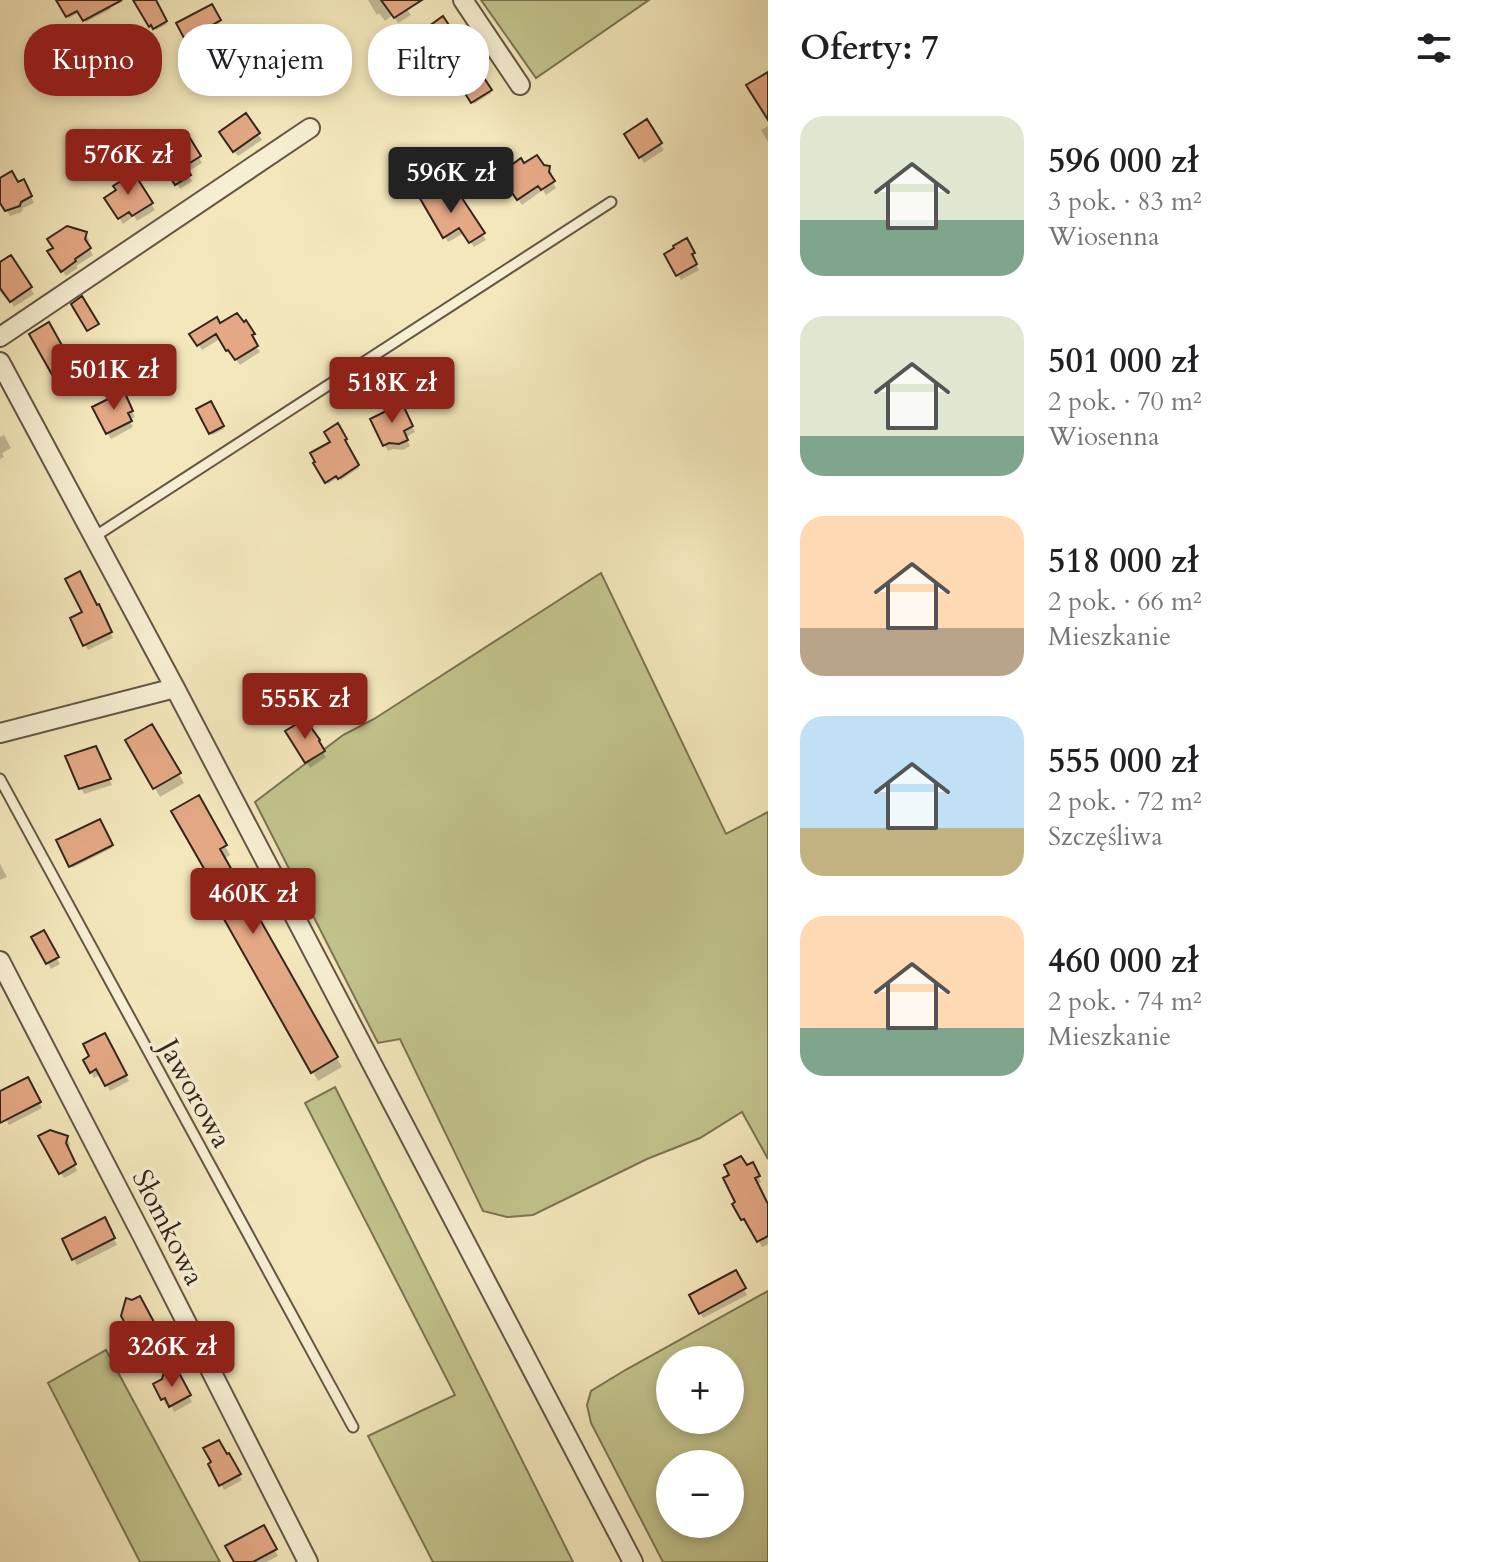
<!DOCTYPE html>
<html lang="pl">
<meta charset="utf-8">
<style>
:root{--surface:#fff;--page:#f2f2f2;--text:#202124;--muted:#757577;--accent:#8f2418}
body{margin:0;font-family:Cardo,serif;background:var(--page);color:var(--text);height:100vh;display:flex;flex-direction:column;font-size:30px;white-space:nowrap}
*{box-sizing:border-box;margin:0}
p{font-size:26px;color:var(--muted)}
.icon{flex:none;width:44px;height:44px;fill:none;stroke:currentColor;stroke-width:2;stroke-linecap:round;stroke-linejoin:round}
.map{position:relative;flex:1;overflow:hidden}
.drawer{display:flex;flex-direction:column;background:var(--surface);width:720px}
.drawer>*{flex:none}
.guide{position:absolute;left:24px;top:24px;width:624px;height:72px;display:flex;gap:16px}
.tools{position:absolute;left:656px;top:1346px;display:grid;gap:16px}
.tools a{display:grid;place-items:center;width:88px;height:88px;border-radius:50%;background:var(--surface);box-shadow:0 4px 12px #0003;font-size:40px}
.price{position:absolute;translate:-50% -68px;padding:0 18px;border-radius:8px;background:var(--accent);color:#fff;font-size:26px;line-height:52px;filter:drop-shadow(0 2px 4px #0008)}
.price::after{content:'';position:absolute;left:50%;top:48px;width:24px;height:18px;margin-left:-12px;background:inherit;clip-path:polygon(0 0,100% 0,50% 100%)}
.price.active{background:#222;color:#fff}
ul{padding:0;list-style:none}
li{display:flex;align-items:center;gap:24px;height:200px;padding:0 32px}
li span{display:grid;place-items:center;flex:none;width:224px;height:160px;border-radius:24px;color:#555}
li>.icon{margin-inline-start:auto}
span .icon{width:96px;height:96px;fill:#fffc;stroke-width:1}
li b{font-size:34px}
h2{display:flex;justify-content:space-between;align-items:center;height:96px;padding:0 32px;font-size:34px}
.pill{padding:0 28px;border-radius:32px;background:var(--surface);box-shadow:0 4px 12px #0003;font-size:28px;line-height:72px}
.pill.active{background:var(--accent);color:#fff}
main{display:flex;flex:1;min-height:0}
.map>svg:first-child{display:block}
</style>
<main>
<div class="map">
<svg width="768" height="1562" viewBox="0 0 768 1562">
<rect width="100%" height="100%" fill="#f3e7bb"/>
<filter id="stains"><feTurbulence type="fractalNoise" baseFrequency=".0025" numOctaves="4"/><feColorMatrix values="0 0 0 0 .2 0 0 0 0 .09 0 0 0 0 .02 0 0 0 .5 -.17"/></filter>
<radialGradient id="worn" r=".72"><stop offset=".6" stop-color="#630" stop-opacity="0"/><stop offset="1" stop-color="#630" stop-opacity=".3"/></radialGradient>
<path fill="#c2c38c" stroke="#7b7454" stroke-width="2" fill-rule="evenodd" d="M481,0H649L536,78Z
M601,573L726,834L768,812V1159L742,1112L700,1138L647,1159L533,1215L507,1217L483,1211L400,1039L378,1043L255,802L343,735L374,719Z
M335,1087L573,1562H433L368,1436L455,1395L305,1103Z
M768,1291V1562H663L591,1423L587,1405L591,1391L627,1369ZM670,1360H730V1420H670ZM670,1464H730V1524H670Z
M106,1350L220,1562H140L48,1383Z"/>
<path fill="#0003" d="M58,0H106L111,9L86,22L80,12L69,18Z
M136,0H154L167,24L156,30L154,26L152,28Z
M368,0H400L411,15L398,23L393,15L385,21L379,13L377,15Z
M212,7L220,23L188,41L179,24Z
M442,19L491,93L474,104L448,63L450,62Z
M646,122L664,150L644,163L627,135Z
M768,126V142L761,130Z
M258,134L262,140L238,156L225,138Z
M189,140L202,163L187,172L192,181L180,189L159,156Z
M524,166L549,168L552,173L551,179L556,188L546,195L543,190L522,205L505,180Z
M133,175L155,210L137,221L134,216L123,224L107,198Z
M0,181L27,187L34,203L23,208L22,212L10,216L0,198Z
M421,196L445,206L459,197L486,240L474,247L464,233L448,242Z
M86,234L89,240L88,246L93,255L76,266L78,268L66,276L50,252Z
M686,241L696,259L694,261L699,270L681,280L667,254Z
M10,258L34,294L14,307L7,295L4,297L0,292V264Z
M246,323L256,340L253,342L260,352L240,365L233,355L231,356L220,339L202,350L192,335Z
M48,325L78,379L62,388L32,334Z
M123,393L135,417L129,420L133,427L111,439L95,408Z
M211,404L224,429L212,435L199,409Z
M401,406L415,432L406,437L410,446L403,450L393,449L388,451L372,420Z
M338,426L347,442L344,443L359,468L341,480L339,477L328,484L315,464L332,442Z
M4,435L11,448L2,453L4,457L0,459V437Z
M98,607L113,638L88,650L72,619Z
M152,726L184,783L160,797L128,740Z
M288,732L320,748L326,757L310,768Z
M99,754L112,785L84,794L81,788Z
M198,798L230,855L224,859L342,1067L318,1081L206,883L213,879Z
M99,821L112,848L72,868L59,841Z
M0,864L7,877L0,880Z
M43,933L60,964L51,969L34,938Z
M104,1035L129,1081L110,1091L101,1074L94,1078L85,1061L92,1057Z
M27,1079L42,1108L9,1125L0,1109V1094Z
M41,1137L67,1138L70,1144L68,1150L77,1171L64,1178Z
M752,1165L761,1182L756,1185L768,1207V1244L762,1247L749,1223L746,1225L735,1204L746,1168Z
M104,1220L117,1245L77,1265L64,1240Z
M735,1272L747,1295L703,1318L691,1296Z
M139,1299L157,1331L153,1333L159,1343L146,1350L140,1340L136,1341L123,1316Z
M177,1374L192,1402L174,1412L170,1403L166,1405L155,1385Z
M228,1455L242,1480L224,1490L210,1465Z
M263,1528L278,1556L266,1562H236Z"/>
<path fill="#e4a884" stroke="#34261c" stroke-width="2" d="M56,0H122L83,21L77,11L66,17Z
M133,0H156L167,21L153,29L151,25L149,27Z
M381,0H422L394,18Z
M212,4L221,20L185,40L176,23Z
M443,16L492,90L471,103L446,63L448,61L425,29Z
M768,72V120L746,85Z
M246,113L260,133L233,152L219,132Z
M647,119L662,143L639,158L624,134Z
M178,138L181,143L190,138L201,156L185,166L191,175L175,185L157,155L163,151L162,148Z
M537,155L544,165L550,166L549,172L555,181L541,190L538,186L517,200L499,174L521,158L524,163Z
M12,171L18,182L24,179L32,196L21,202L20,206L5,211L0,203V178Z
M134,173L153,203L132,216L129,212L118,219L104,198L116,190L113,186Z
M433,186L446,203L460,195L485,233L469,243L459,228L443,238L418,195Z
M67,226L87,232L85,239L91,248L75,259L76,261L61,272L47,251L53,248L47,239Z
M687,238L695,253L692,254L697,264L676,276L664,254L674,248L673,246Z
M11,255L32,287L10,302L0,288V262Z
M82,296L99,324L87,331L71,304Z
M237,313L244,322L246,320L255,334L252,335L258,346L235,360L228,350L226,351L216,334L197,346L189,334L217,317L220,323Z
M49,322L79,376L59,387L29,334Z
M124,391L133,411L128,413L132,421L106,434L92,407Z
M211,401L224,426L209,434L196,409Z
M402,403L413,426L404,431L408,440L399,444L389,443L383,446L370,419Z
M338,423L347,439L345,440L359,465L338,479L336,476L325,483L313,463L315,462L310,453L330,442L324,432Z
M80,571L97,605L99,604L112,632L83,646L70,618L82,612L65,579Z
M305,719L320,740L319,741L325,751L305,763L285,731Z
M152,724L181,773L153,789L125,740Z
M96,746L111,779L79,789L65,756Z
M199,795L227,845L220,849L338,1057L311,1073L203,882L210,879L171,811Z
M100,819L113,845L69,867L56,840Z
M44,930L59,957L46,964L31,937Z
M105,1033L127,1075L105,1086L96,1069L90,1073L83,1060L89,1056L83,1044Z
M28,1077L41,1102L0,1123V1091Z
M50,1130L68,1136L66,1143L76,1164L59,1174L38,1136Z
M741,1156L747,1165L753,1162L760,1176L755,1178L768,1204V1236L757,1242L744,1219L741,1220L732,1204L735,1202L723,1178L729,1175L724,1165Z
M105,1217L115,1238L72,1260L62,1239Z
M736,1270L746,1288L699,1314L689,1295Z
M140,1296L155,1324L152,1326L157,1337L141,1345L135,1335L132,1337L121,1316L126,1298L132,1300Z
M178,1371L191,1395L169,1407L165,1398L161,1400L153,1384L162,1379L164,1372L171,1375Z
M219,1440L227,1454L229,1453L241,1474L219,1486L208,1464L211,1462L203,1448Z
M264,1525L277,1549L253,1562H234L225,1546Z"/>
<g fill="none" stroke-linecap="round" stroke-linejoin="round">
<g stroke="#645644" stroke-width="13">
<path id="service" d="M94,537L611,202
M0,779L353,1427"/>
</g>
<g stroke="#645644" stroke-width="22">
<path id="minor" d="M463,0L520,85
M0,337L310,128
M0,362L175,688L633,1562
M0,733L175,688
M0,961L143,1237L308,1562"/>
</g>
<use href="#service" stroke="#f7efd3" stroke-width="9"/>
<use href="#minor" stroke="#f7efd3" stroke-width="18"/>
</g>
<g text-anchor="middle" stroke-width="7" stroke-linejoin="round" paint-order="stroke">
<g font-size="28" fill="#34261c" stroke="#f7efd3">
<text transform="translate(196 1093) rotate(61)" y="10">Jaworowa</text>
<text transform="translate(169 1227) rotate(63)" y="10">Słomkowa</text>
</g>
</g>
<rect width="100%" height="100%" filter="url(#stains)"/>
<rect width="100%" height="100%" fill="url(#worn)"/>
</svg>
<div class="tools">
<a>+</a>
<a>−</a>
</div>
<b class="price" style="left:128px;top:197px">576K zł</b>
<b class="price active" style="left:451px;top:215px">596K zł</b>
<b class="price" style="left:114px;top:412px">501K zł</b>
<b class="price" style="left:392px;top:425px">518K zł</b>
<b class="price" style="left:305px;top:741px">555K zł</b>
<b class="price" style="left:253px;top:936px">460K zł</b>
<b class="price" style="left:172px;top:1389px">326K zł</b>
<div class="guide">
<a class="pill active">Kupno</a>
<a class="pill">Wynajem</a>
<a class="pill">Filtry</a>
</div>
</div>
<section class="drawer">
<h2>Oferty: 7<svg class="icon" aria-label="filters" viewBox="0 0 24 24"><path d="M4 7h16M4 17h16"/><circle cx="9" cy="7" r="2"/><circle cx="15" cy="17" r="2"/></svg></h2>
<ul>
<li><span style="background:linear-gradient(#dfe7d0 65%,#7fa58c 0)"><svg class="icon" aria-label="home" viewBox="0 0 24 24"><path d="M3 11l9-7 9 7M6 9v11h12V9"/></svg></span><div><b>596 000 zł</b><p>3 pok. · 83 m²</p><p>Wiosenna</p></div></li>
<li><span style="background:linear-gradient(#dfe7d0 75%,#7fa58c 0)"><svg class="icon" aria-label="home" viewBox="0 0 24 24"><path d="M3 11l9-7 9 7M6 9v11h12V9"/></svg></span><div><b>501 000 zł</b><p>2 pok. · 70 m²</p><p>Wiosenna</p></div></li>
<li><span style="background:linear-gradient(#ffd9b3 70%,#b9a48a 0)"><svg class="icon" aria-label="home" viewBox="0 0 24 24"><path d="M3 11l9-7 9 7M6 9v11h12V9"/></svg></span><div><b>518 000 zł</b><p>2 pok. · 66 m²</p><p>Mieszkanie</p></div></li>
<li><span style="background:linear-gradient(#bfe0f5 70%,#c2b280 0)"><svg class="icon" aria-label="home" viewBox="0 0 24 24"><path d="M3 11l9-7 9 7M6 9v11h12V9"/></svg></span><div><b>555 000 zł</b><p>2 pok. · 72 m²</p><p>Szczęśliwa</p></div></li>
<li><span style="background:linear-gradient(#ffd9b3 70%,#7fa58c 0)"><svg class="icon" aria-label="home" viewBox="0 0 24 24"><path d="M3 11l9-7 9 7M6 9v11h12V9"/></svg></span><div><b>460 000 zł</b><p>2 pok. · 74 m²</p><p>Mieszkanie</p></div></li>
</ul>
</section>
</main>
